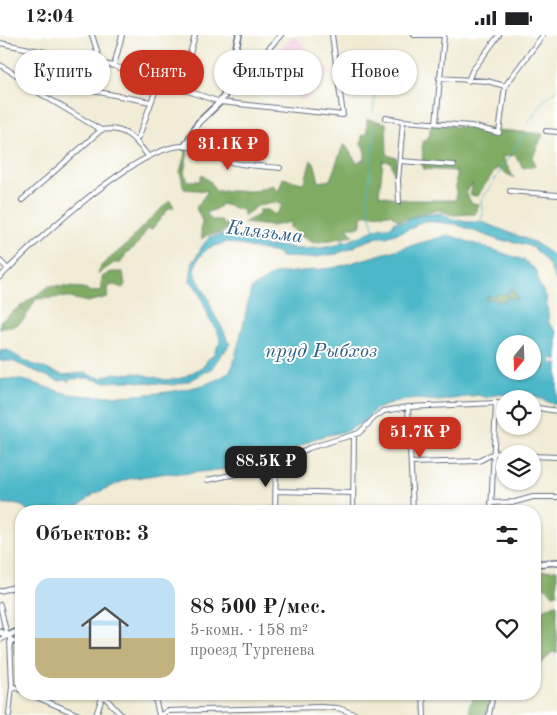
<!DOCTYPE html>
<html lang="ru">
<meta charset="utf-8">
<style>
:root{--surface:#fff;--page:#f6f6f6;--text:#202124;--muted:#757577;--accent:#c8321e}
body{margin:0;font-family:"Old Standard TT",serif;background:var(--page);color:var(--text);height:100vh;display:flex;flex-direction:column;font-size:19px;white-space:nowrap}
*{box-sizing:border-box;margin:0}
p{font-size:16px;color:var(--muted)}
.icon{flex:none;width:28px;height:28px;fill:none;stroke:currentColor;stroke-width:2;stroke-linecap:round;stroke-linejoin:round}
.map{position:relative;flex:1;overflow:hidden}
.panel{position:absolute;left:15px;top:470px;width:526px;height:195px;display:flex;flex-direction:column;background:var(--surface);border-radius:20px;box-shadow:0 1px 4px #0004}
.panel>*{flex:none}
.guide{position:absolute;left:15px;top:15px;width:528px;height:45px;display:flex;gap:10px}
.needle{width:32px;rotate:199deg}
.buttons{position:absolute;left:496px;top:300px;display:grid;gap:10px}
.buttons a{display:grid;place-items:center;width:45px;height:45px;border-radius:50%;background:var(--surface);box-shadow:0 1px 4px #0004;font-size:25px}
.price{position:absolute;translate:-50% -42px;padding:0 11px;border-radius:10px;background:var(--accent);color:#fff;font-size:16px;line-height:32px;filter:drop-shadow(0 1px 2px #0008)}
.price::after{content:'';position:absolute;left:50%;top:30px;width:15px;height:11px;margin-left:-8px;background:inherit;clip-path:polygon(0 0,100% 0,50% 100%)}
.price.active{background:#222;color:#fff}
ul{padding:0;list-style:none}
li{display:flex;align-items:center;gap:15px;height:125px;padding:0 20px}
li span{display:grid;place-items:center;flex:none;width:140px;height:100px;border-radius:15px;color:#555}
li>.icon{margin-inline-start:auto}
span .icon{width:60px;height:60px;fill:#fffc;stroke-width:1}
li b{font-size:21px}
h2{display:flex;justify-content:space-between;align-items:center;height:60px;padding:0 20px;font-size:21px}
.pill{padding:0 18px;border-radius:22px;background:var(--surface);box-shadow:0 1px 4px #0004;font-size:18px;line-height:45px}
.pill.active{background:var(--accent);color:#fff}
.status{display:flex;justify-content:space-between;align-items:center;height:35px;padding:0 25px;background:var(--surface);direction:ltr}
.status svg{height:14px;fill:currentColor}
.map>svg:first-child{display:block}
</style>
<div class="status"><b>12:04</b><svg viewBox="0 0 49 12"><path d="M0 12V9h3v3zM5 12V6h3v6zM10 12V3h3v9zM15 12V0h3v12zM26 1h20v11H26zM47 4h2v5h-2z"/></svg></div>
<div class="map">
<svg width="557" height="680" viewBox="0 0 557 680">
<rect width="100%" height="100%" fill="#fff"/>
<filter id="ink" filterUnits="userSpaceOnUse"><feTurbulence type="fractalNoise" baseFrequency=".02" numOctaves="2"/><feDisplacementMap in="SourceGraphic" scale="10" xChannelSelector="R" yChannelSelector="G"/><feConvolveMatrix kernelMatrix="1 2 1 2 8 2 1 2 1" color-interpolation-filters="sRGB"/></filter>
<filter id="wash" filterUnits="userSpaceOnUse"><feTurbulence type="fractalNoise" baseFrequency=".0096" numOctaves="4" result="noise"/><feDisplacementMap in="SourceGraphic" scale="20" xChannelSelector="R" yChannelSelector="G"/><feGaussianBlur stdDeviation="1.12" result="paint"/><feColorMatrix in="noise" values="0 0 0 0 0 0 0 0 0 0 0 0 0 0 0 0 0 1.4 0 .05"/><feComposite in="paint" operator="in"/></filter>
<g filter="url(#wash)">
<rect width="100%" height="100%" fill="#f1ebd4"/>
<path fill="#f2cfe1" d="M294,0L331,38L302,67L263,31Z"/>
<path fill="#7fab63" stroke="#4d6d60" d="M367,84L386,88L387,120L397,123L396,146L391,127L383,126L379,160L408,165H456V136L423,134L422,106L429,102L431,89L543,99L533,122L535,131L523,133L515,120L502,122L514,143L497,133L477,161L470,160L473,148L466,157L471,168L479,169L475,179L453,180L438,175L399,186L390,179L363,180L360,192H347L353,201L314,208L298,200L290,192V187L272,191L243,188L259,180V175H268L275,180L282,171L279,167L257,171L244,181L242,175L222,169L216,174L206,178L212,185H221L224,190L230,187L235,191L220,198L207,200L202,204L201,196L202,186L196,173L208,156L184,154L180,137L186,115L188,116L184,138L188,146H200L202,140L211,147L215,156H253L273,150L278,157L283,143L302,148L305,146L311,125L315,130L319,147L330,145L344,108L357,128L365,124V114L361,109L362,100L367,98Z
M170,165L174,172L169,173L152,194L148,193L136,211L125,219V221L122,225L121,228H114L98,239L101,231L133,204L132,202Z
M111,237H123L125,249L123,253L114,250L109,251L107,262L87,267L66,262L36,264C26,281 23,293 1,293L0,295V286L49,251L83,253L92,257L102,255V242Z
M510,253L513,254L518,264L504,267L485,264L488,260Z
M535,315L543,319L546,334L537,333L535,330L533,329L532,322Z
M557,535V559L553,560L548,554L540,550L535,552V536Z
M555,569H557V618L552,617L535,636V574L543,575Z
M476,659H492L486,680H471L469,671Z"/>
<path fill="#4cb7c8" stroke="#347393" fill-rule="evenodd" d="M440,178L452,184L467,187H482L534,207L557,223V228H554L557,236V247L547,227L533,212L511,206H501L455,189L424,186L415,190V192L386,202H378L356,210L355,212L336,219L309,223L282,222L280,221L281,219L227,207C221,211 213,209 206,215C186,233 199,246 208,263C211,269 211,276 215,281C219,288 226,297 227,306L230,308L227,314L225,313V317H223L211,334L189,346L174,350L130,346L104,347L87,343L70,344L68,347L67,345L58,346L12,326H0V316L8,315C12,320 19,321 24,326L63,340L86,338L89,340L101,343L114,338L122,339L137,338L166,345L182,343L204,331L208,324L213,321L218,310L220,309C220,293 213,294 208,281C203,268 200,255 190,246L193,225L196,224C198,216 204,208 210,202L224,199L266,211H285L296,214L320,213L337,210L343,206L346,207L379,193L393,191L394,187H404L413,182L424,180Z
M448,200L524,225L537,236L538,247L546,261L549,288L557,297V326L553,323L551,325L552,328L556,330L557,328V371L534,361L530,357C526,358 521,361 517,361C506,361 497,356 488,363L478,360L440,366L417,364L399,366L376,374L363,387L347,396L319,402L282,420L264,426L227,434L181,439L167,438L128,444L94,459L79,471L68,475L59,476L46,474L42,476H28C22,468 9,469 0,469V345C24,340 47,355 70,359C99,364 218,361 232,332C234,328 235,322 236,318C242,297 246,276 251,254L274,239L333,233ZM510,253L513,254L518,264L505,263L504,267L485,264L488,260L495,262L497,258L507,260ZM505,309H532L533,322L535,315L543,319L546,334L537,333L535,329H533L532,336H505Z"/>
<g fill="none" stroke-linecap="round" stroke-linejoin="round">
<path stroke="#4cb7c8" stroke-width="1" d="M373,77L376,54
M528,88L544,65L557,55
M480,187L483,179L481,166L524,99
M374,196C371,185 368,173 368,161C369,138 374,114 374,90"/>
</g>
</g>
<g filter="url(#ink)">
<g fill="none" stroke-linecap="round" stroke-linejoin="round">
<g stroke="#667187" stroke-width="6">
<path id="minor" d="M92,0L101,28
M414,0H444
M0,8L114,31L220,67L343,80L332,0
M0,30L30,48L36,56L101,95
M114,31L122,0
M230,36L241,39L251,33L281,0
M439,43L487,46L505,51
M468,46L472,36L499,0
M30,48L93,56L151,67
M181,53L195,0
M386,83L403,86L471,91L499,98L505,51L543,0
M436,88L444,0
M546,96L557,97
M136,105L139,101L159,46
M400,126L454,130
M510,156L557,160
M22,165L101,95C125,91 134,103 148,121
M399,167L398,145L403,86
M0,226L8,234
M0,242C34,208 137,110 184,111C194,111 216,122 227,126C243,131 262,131 280,133
M408,372L413,476
M532,372L557,376
M532,421L557,422
M411,428L479,426L494,418L505,419
M208,445L276,430L309,413L359,398L375,382L384,376L408,372L496,368L505,369
M275,456L353,458
M491,468L515,467L533,462H557
M275,476L276,430
M353,476L354,400
M491,476L496,368
M0,556L21,550
M0,570L7,601
M10,604L21,610
M0,605L7,601
M12,651L21,655
M29,659L79,680
M102,659L121,680
M154,659L159,680
M423,659L424,680
M9,680L12,651L10,604
M96,680L103,660
M161,680L167,676L320,672L338,673L357,680
M489,680L493,659"/>
</g>
<g stroke="#667187" stroke-width="8">
<path id="tertiary" d="M185,111L198,88L220,67L224,61L239,0
M535,529L557,527
M0,597L7,601L21,595"/>
</g>
<use href="#minor" stroke="#fff" stroke-width="4"/>
<use href="#tertiary" stroke="#fff" stroke-width="5"/>
</g>
</g>
<g text-anchor="middle" stroke-width="4" stroke-linejoin="round" paint-order="stroke">
<g font-size="20" font-style="italic" fill="#2c5f83" stroke="#fff">
<text transform="translate(265 196) rotate(7)" y="7">Клязьма</text>
<text x="321" y="322">пруд Рыбхоз</text>
</g>
</g>
</svg>
<div class="buttons">
<a><svg class="needle" viewBox="-14 -14 28 28"><path d="M0-13l5 13h-10z" fill="#e53935"/><path d="M0 13l5-13h-10z" fill="#757577"/></svg></a>
<a><svg class="icon" aria-label="locate" viewBox="0 0 24 24"><circle cx="12" cy="12" r="6"/><path d="M12 2v4M12 18v4M2 12h4M18 12h4"/></svg></a>
<a><svg class="icon" aria-label="layers" viewBox="0 0 24 24"><path d="M12 4l9 5-9 5-9-5zM3 14l9 5 9-5"/></svg></a>
</div>
<b class="price" style="left:228px;top:136px">31.1K ₽</b>
<b class="price" style="left:420px;top:424px">51.7K ₽</b>
<b class="price active" style="left:266px;top:453px">88.5K ₽</b>
<div class="guide">
<a class="pill">Купить</a>
<a class="pill active">Снять</a>
<a class="pill">Фильтры</a>
<a class="pill">Новое</a>
</div>
<section class="panel">
<h2>Объектов: 3<svg class="icon" aria-label="filters" viewBox="0 0 24 24"><path d="M4 7h16M4 17h16"/><circle cx="9" cy="7" r="2"/><circle cx="15" cy="17" r="2"/></svg></h2>
<ul>
<li><span style="background:linear-gradient(#bfe0f5 60%,#c2b280 0)"><svg class="icon" aria-label="home" viewBox="0 0 24 24"><path d="M3 11l9-7 9 7M6 9v11h12V9"/></svg></span><div><b>88 500 ₽/мес.</b><p>5-комн. · 158 m²</p><p>проезд Тургенева</p></div><svg class="icon" aria-label="heart" viewBox="0 0 24 24"><path d="M12 20l-8-8c-3-5 5-10 8-4 3-6 11-1 8 4z"/></svg></li>
</ul>
</section>
</div>
